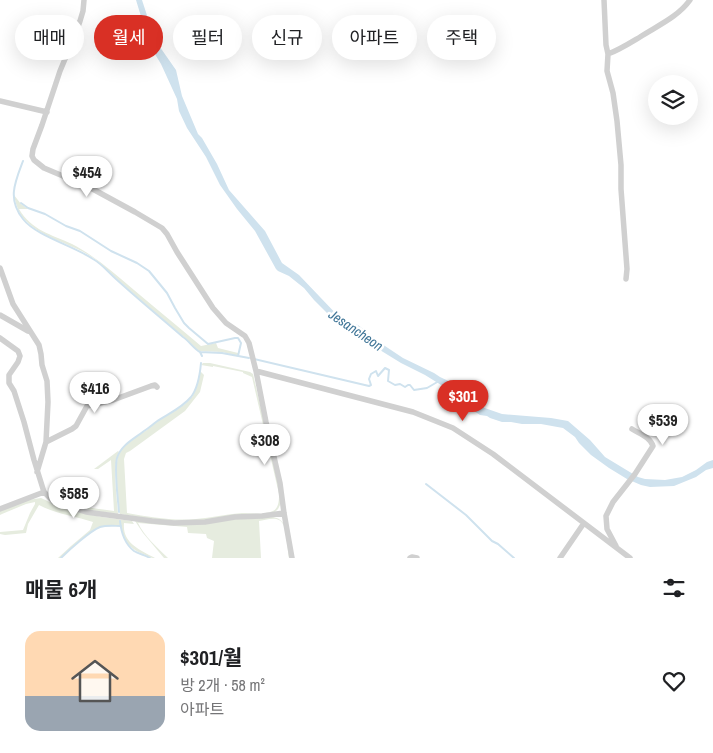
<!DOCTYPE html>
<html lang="ko">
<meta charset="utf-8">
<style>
:root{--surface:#fff;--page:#f2f2f2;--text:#202124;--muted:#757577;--line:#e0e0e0;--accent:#d93025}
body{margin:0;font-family:"Archivo Narrow","Noto Sans KR",sans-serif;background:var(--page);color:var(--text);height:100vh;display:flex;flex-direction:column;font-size:19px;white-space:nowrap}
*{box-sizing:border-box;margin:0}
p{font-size:16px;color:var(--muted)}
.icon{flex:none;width:28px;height:28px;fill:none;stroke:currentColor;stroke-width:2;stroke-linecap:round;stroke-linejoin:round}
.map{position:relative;height:558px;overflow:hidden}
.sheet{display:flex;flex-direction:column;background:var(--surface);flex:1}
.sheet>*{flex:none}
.guide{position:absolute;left:15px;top:15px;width:684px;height:45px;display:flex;gap:10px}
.buttons{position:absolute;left:648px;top:75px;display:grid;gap:10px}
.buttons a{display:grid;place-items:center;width:50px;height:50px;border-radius:50%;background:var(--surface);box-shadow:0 5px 20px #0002;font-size:25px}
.price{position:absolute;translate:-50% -42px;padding:0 11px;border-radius:18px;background:#fff;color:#222;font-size:16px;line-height:32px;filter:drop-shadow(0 1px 2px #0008)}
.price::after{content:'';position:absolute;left:50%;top:30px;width:15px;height:11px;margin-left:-8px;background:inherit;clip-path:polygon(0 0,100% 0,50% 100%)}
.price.current{background:var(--accent);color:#fff}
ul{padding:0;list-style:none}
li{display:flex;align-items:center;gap:15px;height:125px;padding:0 25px}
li+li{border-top:1px solid var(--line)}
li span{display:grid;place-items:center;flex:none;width:140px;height:100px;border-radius:15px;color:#555}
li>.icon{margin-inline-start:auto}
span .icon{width:60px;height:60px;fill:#fffc;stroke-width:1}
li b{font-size:21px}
h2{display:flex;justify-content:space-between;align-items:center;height:60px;padding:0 25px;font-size:21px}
.tag{padding:0 18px;border-radius:22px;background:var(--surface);box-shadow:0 5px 20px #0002;font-size:18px;line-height:45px}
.tag.current{background:var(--accent);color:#fff}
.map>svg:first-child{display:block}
</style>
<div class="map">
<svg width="713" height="558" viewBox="0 0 713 558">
<rect width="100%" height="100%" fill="#fff"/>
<path fill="#e6ecdf" d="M14,195L21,204L28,209H19C32,231 51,234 72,244C95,256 114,273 134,290C156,309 179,327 201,346L216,343L218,348L238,353V356L222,352L199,351C195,349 189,341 185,338C162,319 140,299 118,280C110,273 103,265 95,259C74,244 46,240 27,222C19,215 16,205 14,195Z
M203,363H210L250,372L253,374L278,482L281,503L278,509L275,512L206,520L164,521L120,514C118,504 115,466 118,457C122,445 133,439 142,433C148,430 152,425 157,421C169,414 183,408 192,397C197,390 198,380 200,371L204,375L200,392L185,411L130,451L126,453L124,459L127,513C150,517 172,521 196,519C211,518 226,514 242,513C252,513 263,515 273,511C279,508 279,500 279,494L252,377L243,373V372L213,366V367L201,365Z
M118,451L119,452C112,465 117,498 118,514C98,511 73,510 56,498H57C73,507 95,508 114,511L111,460L98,469H94Z
M41,498L67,510L102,517L132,521L134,524L124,523C122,543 140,550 155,558C150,558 148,556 143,554C127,548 122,537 120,521V525C113,525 106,525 100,527C88,532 70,549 61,558H58L71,546L90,530L93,522C75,516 56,514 39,505L28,524L26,533L5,535L0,534V532L23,530L30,513L35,504V502L26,504L2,514L0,515V511L28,500Z
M273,517C290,519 289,545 291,558H289C287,549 288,524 279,520C274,517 264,520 259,521L261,558H212L214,541L207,538L206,534L188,533L187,527L138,523C144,536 158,548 168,558H164L143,533L135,521L165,524H199L244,518Z"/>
<path fill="#cfe2ee" d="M136,0H142L155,40L176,70L182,96L198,134L202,138L217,164L229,190L265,231L282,263L299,275L341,319L358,325L385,346L403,358L434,373L440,377L457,385L463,391L466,395L479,406L502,414L551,418L568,421L590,440L605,457L638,477L645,479L665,480L682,477L696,470L707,462L713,460V468L706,470L696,477L674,486L650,487L641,485L627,479L609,468L591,455L579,443L575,437L563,428L541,424H522L511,422H502L490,418L487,416L480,415L465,405L459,396L454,393L425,375L401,363L375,347L357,332L339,323L332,318L314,300L304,288L289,276L278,271L276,269L255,231L237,209L220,185L206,157L187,128L179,111L177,99L161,64L150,46Z"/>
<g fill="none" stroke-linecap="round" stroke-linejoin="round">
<path stroke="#cfe2ee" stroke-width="2" d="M23,161C15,182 7,199 23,219C36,236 74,246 93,259C102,264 108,272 116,279C138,299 161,318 183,337C189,341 194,349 200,352
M21,203L28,208L45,214L66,226L80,231L111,251L137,263L149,271L167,293L175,308L184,323L189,328L208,344L235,338H238L241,343L238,356
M202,356L200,352L222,353L249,358
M254,359L369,386L371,385L369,379L371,374L376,371L378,376L385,368L389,370L388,381L395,385L400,384L405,387L408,385H410L414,390L427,388L439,381
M426,484L466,515L492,541L498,544L514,558
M119,512C118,499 114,470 117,458C121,445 134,439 144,431C149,428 152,425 156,422C168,414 182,408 191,397C198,388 200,374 201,363
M120,521C121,531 125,544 134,551C139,554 145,555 150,558
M61,558C69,550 90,531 100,527C107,525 114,526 121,526"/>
<path stroke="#d0d0d0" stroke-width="5.5" d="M84,0L83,11L80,21L75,35L60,71L42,125L33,149L32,156L34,160L44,168L89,187L135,212L162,228L167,234L177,252L213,308L226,323L245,336L249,343L256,371L266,422L280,483L284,513L292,558
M604,0L606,45L608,54L607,71L613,93L617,121L621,165V189L627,269L626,279
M608,54C619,50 630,43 640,37C657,26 678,17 690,0
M0,101L47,112
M0,268L13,304L39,345L41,354L42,365L47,381L48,402L46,442L37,472
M0,315L28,331
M0,338L18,351L20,356L18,362L9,375V383L14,391L24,422L34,460L44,492L54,502L86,512L152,521L174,523L205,522L235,517L262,516L284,513
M256,371L413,412L453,428L493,454L630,558
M46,442L72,429L76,426L87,406L113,400L151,386L155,385L157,387
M0,509L44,492
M616,546L607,529L606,516L613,502L635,474L653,446C650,437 640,434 632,429
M410,558L412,557L417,558
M560,558L584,523"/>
</g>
<g text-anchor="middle" stroke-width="5" stroke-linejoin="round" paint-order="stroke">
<g font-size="14" font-style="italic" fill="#3f7597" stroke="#fff">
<text transform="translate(356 330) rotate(34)" y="5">Jesancheon</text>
</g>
</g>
</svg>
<div class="buttons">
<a><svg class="icon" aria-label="layers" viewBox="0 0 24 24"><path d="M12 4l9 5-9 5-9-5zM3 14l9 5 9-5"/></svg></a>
</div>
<b class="price" style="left:87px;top:198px">$454</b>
<b class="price" style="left:95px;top:414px">$416</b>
<b class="price current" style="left:463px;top:422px">$301</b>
<b class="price" style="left:663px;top:446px">$539</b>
<b class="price" style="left:265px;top:466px">$308</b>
<b class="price" style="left:74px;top:519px">$585</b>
<div class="guide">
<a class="tag">매매</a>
<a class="tag current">월세</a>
<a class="tag">필터</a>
<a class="tag">신규</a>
<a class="tag">아파트</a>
<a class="tag">주택</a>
</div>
</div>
<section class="sheet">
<h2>매물 6개<svg class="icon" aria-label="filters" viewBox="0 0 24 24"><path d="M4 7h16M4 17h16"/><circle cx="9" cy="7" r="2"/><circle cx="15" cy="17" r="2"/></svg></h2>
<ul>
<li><span style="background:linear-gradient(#ffd9b3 65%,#9aa5b1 0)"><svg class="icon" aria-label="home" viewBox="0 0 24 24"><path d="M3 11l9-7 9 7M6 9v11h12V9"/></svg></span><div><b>$301/월</b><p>방 2개 · 58 m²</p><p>아파트</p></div><svg class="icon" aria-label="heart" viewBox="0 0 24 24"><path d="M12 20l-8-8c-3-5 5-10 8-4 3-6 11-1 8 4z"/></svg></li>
</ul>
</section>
